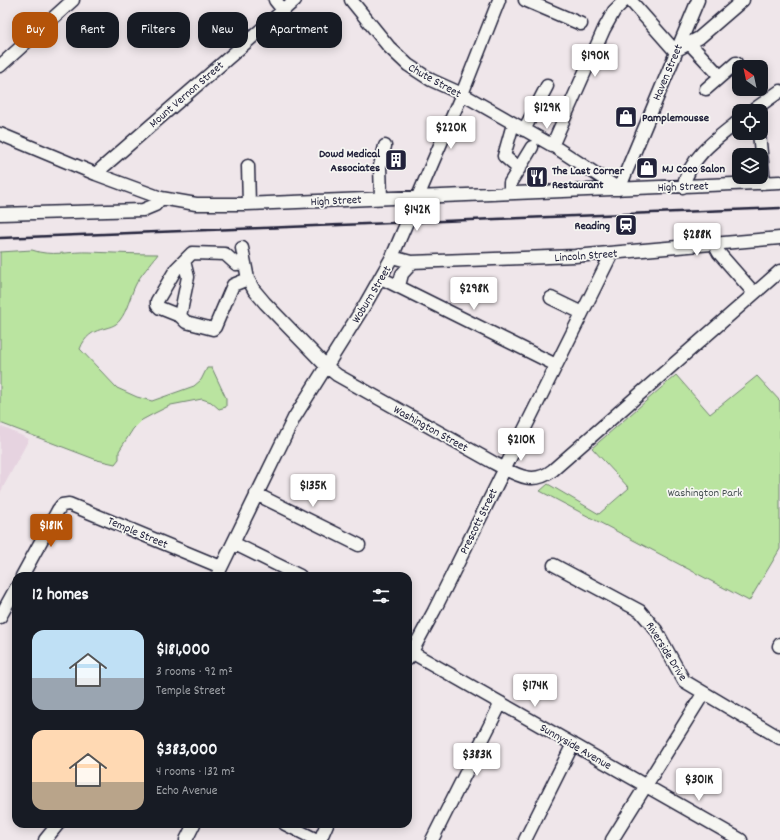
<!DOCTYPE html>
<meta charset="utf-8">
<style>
:root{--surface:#171b24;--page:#20242c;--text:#f1f3f6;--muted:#9ea1a6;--accent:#b45309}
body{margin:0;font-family:Dekko,sans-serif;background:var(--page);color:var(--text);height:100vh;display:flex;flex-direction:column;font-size:15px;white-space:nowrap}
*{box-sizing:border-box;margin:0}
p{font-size:13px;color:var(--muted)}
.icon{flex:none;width:22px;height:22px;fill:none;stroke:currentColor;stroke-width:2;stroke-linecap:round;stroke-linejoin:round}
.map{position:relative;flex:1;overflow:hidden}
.side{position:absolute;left:12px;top:572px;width:400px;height:256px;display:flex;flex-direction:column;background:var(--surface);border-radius:12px;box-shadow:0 2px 10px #0003}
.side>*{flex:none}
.top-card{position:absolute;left:12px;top:12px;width:400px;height:36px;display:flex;gap:8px}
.needle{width:26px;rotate:327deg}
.buttons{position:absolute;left:732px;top:60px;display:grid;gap:8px}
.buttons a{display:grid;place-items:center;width:36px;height:36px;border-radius:8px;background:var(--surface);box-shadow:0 2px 10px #0003;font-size:20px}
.price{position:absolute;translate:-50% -34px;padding:0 9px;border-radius:4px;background:#fff;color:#222;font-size:13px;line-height:26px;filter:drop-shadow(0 1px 2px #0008)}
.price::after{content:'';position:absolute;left:50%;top:24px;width:12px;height:9px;margin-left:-6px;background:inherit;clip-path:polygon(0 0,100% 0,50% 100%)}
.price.active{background:var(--accent);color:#fff}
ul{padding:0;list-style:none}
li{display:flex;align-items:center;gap:12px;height:100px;padding:0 20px}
li span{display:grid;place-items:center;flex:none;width:112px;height:80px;border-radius:12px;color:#555}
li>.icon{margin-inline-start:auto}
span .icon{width:48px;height:48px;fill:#fffc;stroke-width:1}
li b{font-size:17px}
h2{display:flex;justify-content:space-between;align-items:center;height:48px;padding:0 20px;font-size:17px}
.pill{padding:0 14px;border-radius:12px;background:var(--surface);box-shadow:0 2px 10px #0003;font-size:14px;line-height:36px}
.pill.active{background:var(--accent);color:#fff}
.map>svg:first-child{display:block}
</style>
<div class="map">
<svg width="780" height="840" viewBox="0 0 780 840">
<rect width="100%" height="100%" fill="#efe6ea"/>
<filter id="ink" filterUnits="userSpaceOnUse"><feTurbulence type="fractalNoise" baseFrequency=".025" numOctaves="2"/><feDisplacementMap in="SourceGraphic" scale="8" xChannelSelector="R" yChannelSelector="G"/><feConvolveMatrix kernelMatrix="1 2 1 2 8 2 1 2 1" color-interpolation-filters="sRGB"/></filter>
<g filter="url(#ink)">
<path fill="#e6d3e0" d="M0,426L29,439L0,493Z"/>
<path fill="#bae4a0" stroke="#6e836e" d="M32,250C51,257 70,251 90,252C113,253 135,254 158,254C151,264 140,275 135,286C130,297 127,311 120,320C111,333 90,323 80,349L117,388L137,397L152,401L194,386L201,380L207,368H212L226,398V407L219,409L211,402L202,399L171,405L155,413L142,420L133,429L119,451V459L115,464L97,460L0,423V252Z
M676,375L710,414L757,376L780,401V549L749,601L540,491L548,484L599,514L629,488L592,448Z"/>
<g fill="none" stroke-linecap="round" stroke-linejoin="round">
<g stroke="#22223b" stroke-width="15">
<path id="minor" d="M275,0L283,10
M351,0L389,47L408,65L431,80L462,94L555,147L619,189L698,0
M525,0L581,24
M630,0L675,51
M690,44L720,76
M675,51L699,38L743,0
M0,66L73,0
M706,89L736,63
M752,111L780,91
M513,124L504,156L519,169
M524,130L547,86
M759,133L764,183
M0,134L96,174L161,198L196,204H246L780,182
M552,146L604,29L614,11L625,0
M248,166L249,204
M96,174L102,168L295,0
M683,187C690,157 716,139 739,121
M510,193V183L532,147
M381,198L380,166L385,146
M0,214L143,210L155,205L161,198
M714,244L719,253L754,293
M242,248L248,279L254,290L265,303L326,366L337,375L494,463C514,473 532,487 553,470L780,271
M392,257L411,262L575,256L780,238
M245,263L236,264L225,254L192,253L176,269L157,301V305L160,308L180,316L186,322L213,329L215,327L233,285L248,279
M381,278L556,365
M399,286L402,274L413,262
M551,298L582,313
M180,316L188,277L184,261
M256,494L359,545
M233,543L300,576
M554,565L640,611L656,630L684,681L780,738
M22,576L58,510L62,505L69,504L221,567
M217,576L294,418L366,303L392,257L462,94L499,0
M0,617L16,588
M779,646L780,644
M411,652L741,840
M408,659L434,611L612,253
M285,824L317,840
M45,840L58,824
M186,840L194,824
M320,840L327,824
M432,840L501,703
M525,840L573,744
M612,840L703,694"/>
</g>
<use href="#minor" stroke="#f6f6f2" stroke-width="12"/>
<path stroke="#22223b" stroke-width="2.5" d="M0,238L780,208"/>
</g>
</g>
<defs>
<g id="shop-square" transform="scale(1.15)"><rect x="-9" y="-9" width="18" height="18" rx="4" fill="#22223b" stroke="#f6f6f2"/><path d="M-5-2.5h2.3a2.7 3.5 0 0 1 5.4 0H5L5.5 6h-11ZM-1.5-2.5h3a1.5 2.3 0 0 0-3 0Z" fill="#fff"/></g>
<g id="building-square" transform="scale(1.15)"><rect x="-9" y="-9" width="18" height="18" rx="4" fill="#22223b" stroke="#f6f6f2"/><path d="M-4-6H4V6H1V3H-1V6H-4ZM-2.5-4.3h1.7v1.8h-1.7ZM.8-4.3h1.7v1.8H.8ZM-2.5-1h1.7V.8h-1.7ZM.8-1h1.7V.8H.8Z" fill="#fff"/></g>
<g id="restaurant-square" transform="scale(1.15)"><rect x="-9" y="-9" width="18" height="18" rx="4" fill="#22223b" stroke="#f6f6f2"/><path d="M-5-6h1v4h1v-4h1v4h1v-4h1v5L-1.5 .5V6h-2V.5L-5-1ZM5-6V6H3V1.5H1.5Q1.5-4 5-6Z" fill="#fff"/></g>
<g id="station-square" transform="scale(1.15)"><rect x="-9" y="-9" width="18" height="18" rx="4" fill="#22223b" stroke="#f6f6f2"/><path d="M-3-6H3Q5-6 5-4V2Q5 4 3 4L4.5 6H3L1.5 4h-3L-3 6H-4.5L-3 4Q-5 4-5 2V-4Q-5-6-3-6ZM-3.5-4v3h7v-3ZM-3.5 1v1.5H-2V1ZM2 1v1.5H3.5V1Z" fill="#fff"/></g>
</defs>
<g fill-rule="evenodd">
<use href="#shop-square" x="626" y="117"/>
<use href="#building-square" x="396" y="160"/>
<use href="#shop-square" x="647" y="168"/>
<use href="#restaurant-square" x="537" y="177"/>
<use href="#station-square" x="626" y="225"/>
</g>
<g text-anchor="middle" stroke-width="3.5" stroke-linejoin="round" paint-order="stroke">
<g font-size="12" fill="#22223b" stroke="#f6f6f2">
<text transform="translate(667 72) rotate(-67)" y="4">Haven Street</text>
<text transform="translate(435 80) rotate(29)" y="4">Chute Street</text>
<text transform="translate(186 94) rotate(-41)" y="4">Mount Vernon Street</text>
<text transform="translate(683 186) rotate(-2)" y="4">High Street</text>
<text transform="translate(336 200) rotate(-3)" y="4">High Street</text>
<text transform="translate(586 255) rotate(-4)" y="4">Lincoln Street</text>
<text transform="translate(371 294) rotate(-59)" y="4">Woburn Street</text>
<text transform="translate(431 428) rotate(29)" y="4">Washington Street</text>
<text transform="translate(478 521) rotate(-64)" y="4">Prescott Street</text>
<text transform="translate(138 532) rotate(23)" y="4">Temple Street</text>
<text transform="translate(667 651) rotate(58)" y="4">Riverside Drive</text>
<text transform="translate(576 746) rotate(30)" y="4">Sunnyside Avenue</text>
</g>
<g font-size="12" font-weight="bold" fill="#22223b" stroke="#f6f6f2" text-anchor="start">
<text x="642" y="121">Pamplemousse</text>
<text x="380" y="157" text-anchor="end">Dowd Medical<tspan x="380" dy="14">Associates</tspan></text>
<text x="662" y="172">MJ Coco Salon</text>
<text x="552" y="174">The Last Corner<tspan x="552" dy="14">Restaurant</tspan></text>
<text x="610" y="229" text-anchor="end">Reading</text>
</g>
<g font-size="12" fill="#485254" stroke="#f6f6f2">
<text x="705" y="496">Washington Park</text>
</g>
</g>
</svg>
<div class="buttons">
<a><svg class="needle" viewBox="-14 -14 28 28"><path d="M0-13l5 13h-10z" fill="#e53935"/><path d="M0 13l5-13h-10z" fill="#9ea1a6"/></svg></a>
<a><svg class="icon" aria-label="locate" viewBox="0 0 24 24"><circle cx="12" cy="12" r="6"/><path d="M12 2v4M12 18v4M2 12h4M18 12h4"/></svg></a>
<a><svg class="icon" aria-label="layers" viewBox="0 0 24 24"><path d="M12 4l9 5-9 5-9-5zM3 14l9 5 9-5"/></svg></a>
</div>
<b class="price" style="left:595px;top:78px">$190K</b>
<b class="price" style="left:547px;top:130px">$129K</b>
<b class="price" style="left:451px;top:150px">$220K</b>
<b class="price" style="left:417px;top:232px">$142K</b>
<b class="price" style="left:697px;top:257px">$288K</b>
<b class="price" style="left:474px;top:311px">$298K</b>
<b class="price" style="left:521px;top:462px">$210K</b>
<b class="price" style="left:313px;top:508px">$135K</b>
<b class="price active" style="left:51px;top:548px">$181K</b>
<b class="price" style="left:535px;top:708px">$174K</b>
<b class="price" style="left:477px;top:777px">$383K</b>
<b class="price" style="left:699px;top:802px">$301K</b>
<div class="top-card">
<a class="pill active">Buy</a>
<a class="pill">Rent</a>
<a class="pill">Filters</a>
<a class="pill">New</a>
<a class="pill">Apartment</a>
</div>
<section class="side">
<h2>12 homes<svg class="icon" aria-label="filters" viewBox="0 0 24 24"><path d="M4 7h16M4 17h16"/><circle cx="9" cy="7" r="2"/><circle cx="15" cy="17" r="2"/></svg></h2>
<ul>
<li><span style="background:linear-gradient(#bfe0f5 60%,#9aa5b1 0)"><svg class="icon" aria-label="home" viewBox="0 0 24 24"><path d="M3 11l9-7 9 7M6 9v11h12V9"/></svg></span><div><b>$181,000</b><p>3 rooms · 92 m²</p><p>Temple Street</p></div></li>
<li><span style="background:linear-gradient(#ffd9b3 65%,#b9a48a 0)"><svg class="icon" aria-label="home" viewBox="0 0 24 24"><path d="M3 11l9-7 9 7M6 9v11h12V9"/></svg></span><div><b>$383,000</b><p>4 rooms · 132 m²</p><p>Echo Avenue</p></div></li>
</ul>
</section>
</div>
